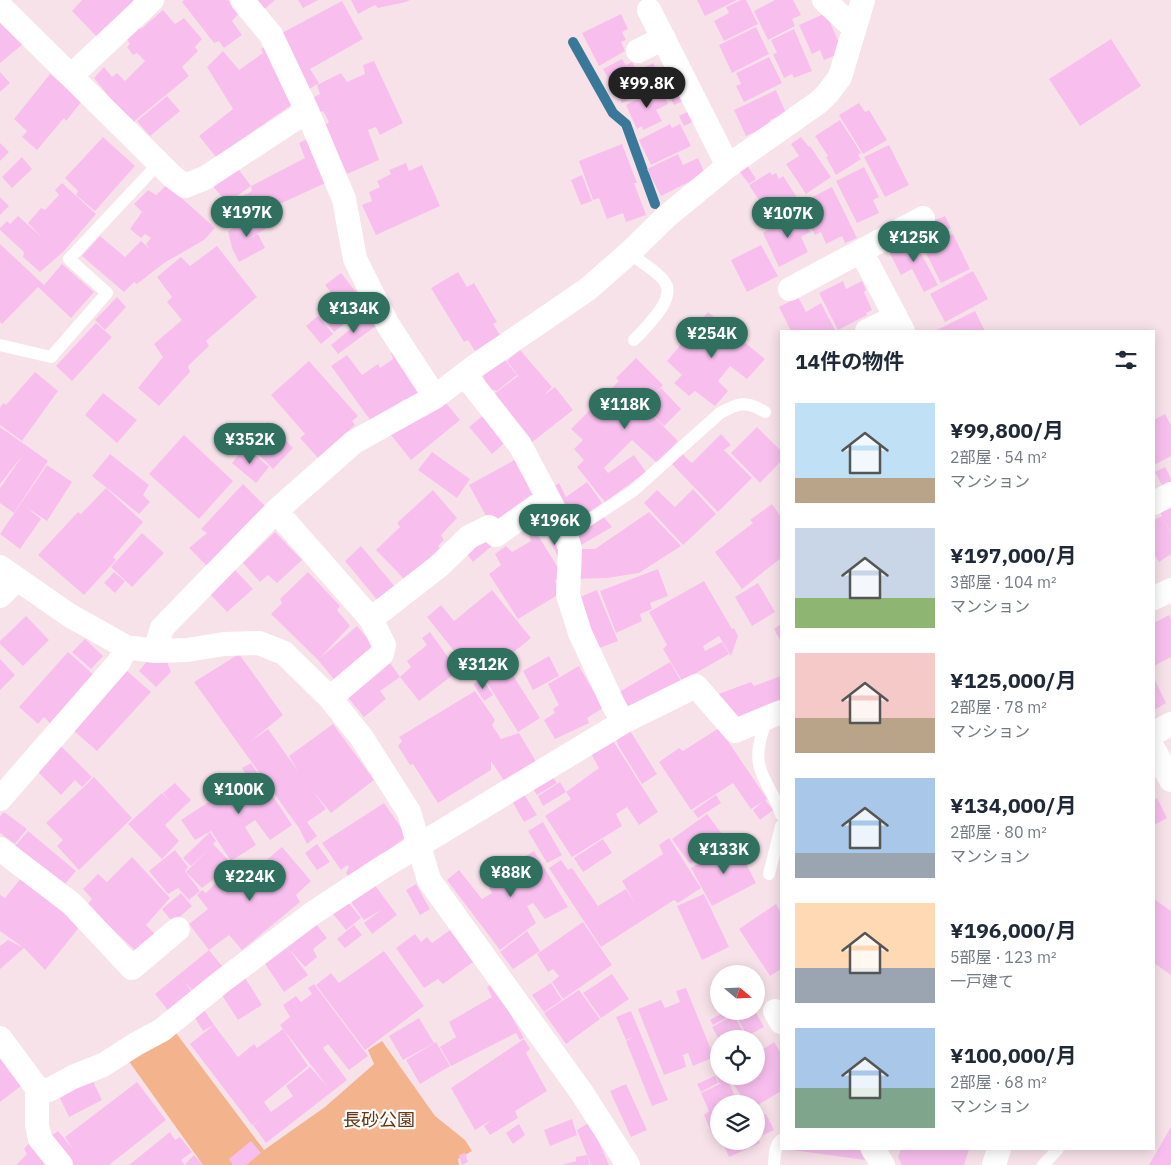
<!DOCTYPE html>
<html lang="ja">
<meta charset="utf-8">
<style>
:root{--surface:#fff;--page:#f2f2f3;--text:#1f2937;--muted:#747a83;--accent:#30705e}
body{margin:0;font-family:"IBM Plex Sans","Noto Sans JP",sans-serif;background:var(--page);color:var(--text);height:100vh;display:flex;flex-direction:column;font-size:19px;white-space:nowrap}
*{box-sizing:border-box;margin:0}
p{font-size:16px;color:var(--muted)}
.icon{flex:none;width:28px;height:28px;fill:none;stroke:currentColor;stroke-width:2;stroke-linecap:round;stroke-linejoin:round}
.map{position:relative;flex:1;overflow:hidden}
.drawer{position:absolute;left:780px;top:330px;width:375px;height:820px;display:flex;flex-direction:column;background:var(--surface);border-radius:0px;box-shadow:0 2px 12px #0003}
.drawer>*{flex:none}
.needle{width:32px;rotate:109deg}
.controls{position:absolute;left:710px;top:965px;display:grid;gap:10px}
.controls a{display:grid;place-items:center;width:55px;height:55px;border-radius:50%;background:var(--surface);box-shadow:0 2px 12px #0003;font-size:25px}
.price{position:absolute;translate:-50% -42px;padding:0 11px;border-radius:18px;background:var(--accent);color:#fff;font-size:16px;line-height:32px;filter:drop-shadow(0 1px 2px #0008)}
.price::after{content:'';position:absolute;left:50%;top:30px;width:15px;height:11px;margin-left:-8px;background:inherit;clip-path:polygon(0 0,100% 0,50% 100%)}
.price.on{background:#222;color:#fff}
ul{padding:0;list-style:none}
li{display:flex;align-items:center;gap:15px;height:125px;padding:0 15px}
li span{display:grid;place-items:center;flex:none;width:140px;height:100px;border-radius:0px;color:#555}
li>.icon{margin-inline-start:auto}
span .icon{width:60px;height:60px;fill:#fffc;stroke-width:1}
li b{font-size:21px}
h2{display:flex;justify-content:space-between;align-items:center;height:60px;padding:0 15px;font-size:21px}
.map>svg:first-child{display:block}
</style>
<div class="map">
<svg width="1171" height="1165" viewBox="0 0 1171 1165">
<rect width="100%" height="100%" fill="#f8e2ea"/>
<path fill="#f3b38c" d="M173,1029L264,1150L325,1107L374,1064L368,1050L382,1041L435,1116L465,1140L472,1151L458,1159L459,1165H203L128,1060Z"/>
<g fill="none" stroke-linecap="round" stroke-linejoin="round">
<path stroke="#3a789a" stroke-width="10" d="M573,42L613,113L626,124L655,204"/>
</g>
<path fill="#f8bfee" d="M82,0H134L98,38L72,11Z
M184,0H228L239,13L232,21L242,35L224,48L219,41L214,43L182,2Z
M252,0H275L260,13Z
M298,0H318L303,8Z
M351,0H410L406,2L378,8L375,5L358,14Z
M697,0H737L705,16Z
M741,0H746L758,24L724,41L714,21L729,13L726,7Z
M775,0H793L801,15L792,19L795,26L768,40L754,11Z
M342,1L363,39L310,69L319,83L308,90L278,35Z
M163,10L175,24L184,18L202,39L195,47L198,51L182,67L189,76L131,124L94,78L104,67L112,77L117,73L125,81L145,61L137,53L133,55L127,47L130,44L126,38L138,27L141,29Z
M826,13L843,52L824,60L820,50L812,54L799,25Z
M621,14L628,29L622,32L626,40L621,42L625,51L599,66L582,33Z
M0,15L23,44L0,63Z
M756,27L769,54L732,73L719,45Z
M794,29L812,71L794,78L792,74L784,78L773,54L777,53L771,40Z
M1111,39L1141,86L1080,126L1049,79Z
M267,45L297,101L216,157L199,136L233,109L207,67L223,51L239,70L263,53L261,49Z
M769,57L782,83L744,102L736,86L741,84L736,73Z
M622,59L626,65L632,62L637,71L653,63L662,81L622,103L603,69Z
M374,61L403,123L380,135L376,127L368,130L379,160L347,174L324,126L329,122L323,111L318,113L311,99L320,94L317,85L341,73L347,82L365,74L363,65Z
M0,72L10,83L0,92Z
M50,74L82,101L66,121L64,118L37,150L22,137L27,131L14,119Z
M676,79L686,100L674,105L664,85Z
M660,88L668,104L656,110L662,121L643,130L642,126L637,129L626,105Z
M776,90L786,113L770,120L771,124L746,136L734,110Z
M167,96L180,111L150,136L137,121Z
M859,103L865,112L869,110L887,140L863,154L839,115Z
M691,110L696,120L684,126L679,116Z
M840,120L861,153L858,155L861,159L836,175L826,157L828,156L815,136Z
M670,124L672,128L680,124L691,146L651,165L639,140Z
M103,137L135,166L95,211L76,195L78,191L65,178Z
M312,137L332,180L247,219L237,199L252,191L251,186L227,203L212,185L236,166L251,186L305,158L299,143Z
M801,137L809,147L810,146L831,177L806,194L786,164L799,156L791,144Z
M0,143L9,152L0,161Z
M622,144L637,183H634L646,215L626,222L623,213L607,219L599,198L593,200L579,161Z
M889,145L909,185L885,197L864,157Z
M678,154L683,165L698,158L705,174L661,196L647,169Z
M22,157L32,169L12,188L2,177Z
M406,163L409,171L422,165L440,206L376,235L362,205L372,201L369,192L380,187L377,181L391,174L389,170Z
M747,165L756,179L749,184L739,171Z
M864,167L879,197L873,200L879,213L857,223L836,181Z
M770,172L772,175L776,173L779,179L783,176L800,202L772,220L749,185Z
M582,175L592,201L581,205L571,180Z
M62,183L96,214L63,252L40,272L23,257L24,252L0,230V228L7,221L10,224L18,216L43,238L28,223L41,208L45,210L59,195L55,190Z
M167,185L215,228L204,240L164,263L137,284L134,282L124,292L82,256L100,236L125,257L141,241L150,249L146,244L151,238L145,234L141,238L130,229L142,212L134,204L148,190L156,195Z
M832,187L857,238L845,243L842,236L826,244L821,232L815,235L802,208L808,205L806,200Z
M0,197L9,206L0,215Z
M799,212L810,232L801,237L808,252L779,267L763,233Z
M259,214L267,228L241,243L258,234L265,248L239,262L232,248L228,231Z
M945,216L951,228L938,235L931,222Z
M953,234L970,269L941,283L924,249Z
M911,235L938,285L924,292L912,269L901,275L890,254L902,247L899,242Z
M0,244L44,285L62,264L94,292L71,318L38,287L2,324L0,322Z
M761,245L778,276L747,292L731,260Z
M217,246L257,297L206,341L209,346L188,366L190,372L159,406L138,388L163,357L154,344L182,320L167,302L172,297L157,277L181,257L190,266Z
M973,271L988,299L945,322L930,294Z
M458,272L467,287L474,283L497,322L493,324L500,335L475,351L468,340L464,342L431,288Z
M341,273L367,306L334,332L316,309L333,295L325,285Z
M843,281L846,289L862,281L866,290L864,292L872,310L866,313L867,315L838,330L819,293Z
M117,297L126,307L105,330L95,320Z
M798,297L806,312L821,303L835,330L791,331L779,307Z
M975,311L985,331H935Z
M708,312L765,359L747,379L730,366L718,381L728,391L715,406L695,391L689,396L674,383L682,375L667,361Z
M369,314L377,325L338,354L331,345Z
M318,316L333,334L321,344L306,326Z
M96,323L112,337L72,381L56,366Z
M399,347L426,387L407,401L405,399L371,421L331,366L347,355L362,375L378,364L380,368L393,359L391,353Z
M520,350L552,387L544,395L555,387L573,410L531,443L493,395L518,376L507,361Z
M500,354L517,375L497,391L489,389L480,370Z
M636,358L663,385L654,394L661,388L681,409L664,426L638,401L678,441L657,463L632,440L604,468L608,473L634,455L646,472L605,502L577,467L584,460L574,449L583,440L571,429L619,381L616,378Z
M309,361L358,416L352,421L355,425L318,458L300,438L305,434L271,395Z
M35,372L58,391L22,441L0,425V408L3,403L6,405Z
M103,393L137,420L117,443L85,415Z
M442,398L460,420L411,460L391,435Z
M486,413L509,439L492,454L469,427Z
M1165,414L1171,425V456L1154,465V420Z
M268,422L293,448L273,469L247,443Z
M0,427L48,461L14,513L0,503V488L23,455L0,484Z
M757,427L781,451V461L760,483L731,453Z
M721,434L731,445L724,450L752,478L718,512L671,463L681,453L692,463Z
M184,435L233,481L199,519L149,474Z
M245,446L269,467L256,483L232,463Z
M432,452L470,479L457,498L418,470Z
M110,454L149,485L143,495L150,502L139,514L92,476Z
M518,458L539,497L490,523L469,485Z
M47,465L72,482L47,521L26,507L41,519L20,549L0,534Z
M1165,467L1171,478V483L1163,487L1155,472Z
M587,482L602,503L571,526L552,488L559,483L566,497Z
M243,484L268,509L210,569L189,548L207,533L201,529Z
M106,488L143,522L113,557L116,560L84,595L38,555L78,512L81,514Z
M693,489L716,514L683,545L644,503L657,490L675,507Z
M433,490L457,518L441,535L444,540L438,546L441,550L407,582L376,550L400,527L397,523Z
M772,504L781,517V558L742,589L715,552L753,523L750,520Z
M1171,505V531L1163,519L1171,532V554L1159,562L1154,554V520L1162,516L1160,512Z
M649,512L681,546L639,573L607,578L574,579L580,549H595Z
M603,516L612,527L576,548L577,536Z
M275,532L302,560L277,583L268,575L260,582L243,563Z
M536,532L563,576L555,581L561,593L518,619L489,574L501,565L495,554L506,546L512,552L531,541L529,535Z
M142,533L164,553L132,587L111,567Z
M556,535L561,564L549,538Z
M486,536L493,545L473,562L466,553Z
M361,546L396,588L379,602L345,561Z
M658,569L668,596L650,603L652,609L640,614L642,621L616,633L600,591Z
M235,570L253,589L227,612L210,594Z
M114,572L125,581L115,593L104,583Z
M308,572L340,606L337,610L350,626L320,658L357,626L376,649L337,683L318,660L271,614L282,603L280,599Z
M704,581L732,629L734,628L738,636L731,656L719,636L703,646L705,651L722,642L729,654L682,681L663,649L667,645L649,612Z
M758,583L775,612L752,626L735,597Z
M492,590L531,638L488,673L472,654L462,661L427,617L441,605L454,621Z
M597,590L618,641L594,650L575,599Z
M1169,615L1171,619V657L1154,666V623Z
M26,616L49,640L23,666L0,644V641Z
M781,624V642L774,629Z
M430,632L458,671L419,701L400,677L411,667L407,661L427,645L422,638Z
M85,639L103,656L91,669L72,652Z
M68,652L94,675L50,723L44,717L38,724L19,707Z
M239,654L283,715L251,741L268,729L298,771L289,756L333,724L374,780L331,813L313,791L326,809L307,822L317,836L307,844L299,828L194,682Z
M549,656L559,676L533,690L523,671Z
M0,659L15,675L0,690Z
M149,659H166L171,672L156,687L139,671Z
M388,660L400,677L380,691L386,699L364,717L346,695Z
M670,662L681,681L628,713L616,694Z
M507,666L540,718L518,732L485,679Z
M579,666L603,708L587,718L589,723L555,739L544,720L555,713L553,709L559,705L548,684Z
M127,671L151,692L97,751L73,730Z
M781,676V706L738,722L713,696L751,682L754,686Z
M1154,678L1166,703L1154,710Z
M483,679L493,695L484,701L473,684Z
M475,691L495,720L492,725L501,739L519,733L538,765L507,785L491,761V770L438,803L413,764L410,765L398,746L402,741L399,737Z
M719,728L767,799L751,809L733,783L691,810L659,762L679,748L683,751Z
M629,729L657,774L642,784L619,747L615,737Z
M612,739L658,812L639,825L627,807L616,814L622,826L572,857L545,816L571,799L566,792L543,806L538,796L560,782L566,792L599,768L590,752Z
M61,746L92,777L82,787L75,780L61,795L37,771Z
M251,763L292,825L270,840L255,820L245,827L256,845L231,861L211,831L195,840L181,820L247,777L242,768Z
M549,772L557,783L537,795L530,784Z
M94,777L132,818L79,870L57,846L63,840L46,823Z
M175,783L191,800L165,825L179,841L162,859L128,824L162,793L172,803L163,793Z
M524,794L537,815L524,822L512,801Z
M716,795L721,803L698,818L693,811Z
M1157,798L1167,818L1154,825V800Z
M765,800L773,810L760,820L753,810Z
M384,803L407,836L350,879L346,873L349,867L347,865L341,870L322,843Z
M4,812L27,829L15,844L0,833V816Z
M707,814L725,838L690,864L672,839Z
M543,822L562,855L547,863L528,831Z
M28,831L76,871L63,886L15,846Z
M210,832L216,841L213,844L233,865L221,876L220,874L202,888L186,872L210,848L191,866L183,858Z
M669,838L701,888L678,903L674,900L601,947L549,868L561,860L568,870L572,868L598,906L626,889L636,904L622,881L663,854L659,845Z
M603,839L612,853L583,872L574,858Z
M317,844L330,862L317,870L305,853Z
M736,844L756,883L712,906L691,868Z
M282,847L311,881L296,895L300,902L242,950L229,935L209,950L189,924L208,909L197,895L202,890L206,893L222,877L232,889Z
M175,850L188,867L185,871L200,891L189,900L178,888L168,894L149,871Z
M534,851L568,907L545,919L533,903L527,906L536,923L500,950L447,880L459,870L482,899L492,893L485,881L498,871L496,867L505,859L510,865Z
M132,857L170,898L146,925L156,935L138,953L87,905L92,899L83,889L98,874L107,882Z
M25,873L85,920L45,970L24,948L0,969V946L8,940L24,948L0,931V895L5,898Z
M371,880L397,915L372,934L364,923L381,910L364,920L348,898Z
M416,884L430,909L420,915L406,890Z
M181,893L192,906L173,923L162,909Z
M704,894L729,947L702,960L677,906Z
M344,897L361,918L346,930L329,909Z
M1154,899L1171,911V975L1154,963Z
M776,904L781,913V969L770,976L739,929Z
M313,920L327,938L313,949L317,957L305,967L288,948L308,975L284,992L261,958Z
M583,922L612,965L563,999L552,982L559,976L553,969L548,972L537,954Z
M354,925L362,935L345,948L337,939Z
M450,930L473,962L443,984L438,979L424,988L396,948L415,934L421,942L427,937L432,943Z
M527,931L540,951L513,969L500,952Z
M209,950L226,971L197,996L185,982L193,994L170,1013L155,994Z
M384,951L424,1006L365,1050L316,985L331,973L339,983Z
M612,974L629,999L601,1018L583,993Z
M244,976L262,1005L238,1020L220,992Z
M551,983L562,1000L544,1012L532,995Z
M314,984L368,1056L349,1070L328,1044L323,1048L347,1080L266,1143L253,1125L293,1096L286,1086L310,1067L328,1087L280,1025L290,1017L283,1005L296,996L301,1002L312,994L308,988Z
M493,984L524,1038L520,1040L516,1033L451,1066L440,1047L456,1037L449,1022L492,997L487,987Z
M686,988L714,1057L693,1066L688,1053L683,1055L686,1067L664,1075L638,1009L661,1000L665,1008L680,1002L676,991Z
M579,990L600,1019L566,1044L544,1013Z
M202,1007L214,1025L203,1031L192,1013Z
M631,1011L668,1100L652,1106L626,1041L634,1037L626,1040L616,1017Z
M726,1011H732L733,1014L713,1025L710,1020Z
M747,1011H755L764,1027L747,1036L737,1017Z
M734,1015L747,1039H719L712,1027Z
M419,1018L434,1043L403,1060L389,1036Z
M214,1025L238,1057L254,1044L257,1048L283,1029L308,1066L264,1102L271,1112L252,1125L190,1044Z
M524,1039L530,1049L526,1053L547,1091L515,1111L518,1118L490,1135L484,1126L493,1119L475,1130L451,1088Z
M436,1042L450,1066L420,1084L406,1060Z
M774,1042L781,1053V1091L756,1106V1104L752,1099L745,1102L731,1080L733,1076H756V1054Z
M0,1050L25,1083L0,1102Z
M719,1074V1076H726L738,1104H719V1135L713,1136L704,1115L709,1111L701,1093L722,1083H719L716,1075Z
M90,1075L102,1100L69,1117L57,1092Z
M715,1076L718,1083L701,1092L697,1084Z
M137,1082L166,1120L109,1165H68L47,1139L58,1131L73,1149L65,1137Z
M626,1084L647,1130L631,1137L610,1091Z
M766,1114L774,1130L761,1136L756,1126V1118Z
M572,1119L577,1135L550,1146L544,1130Z
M590,1122L609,1165H591L577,1130Z
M519,1124L525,1135L513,1144L506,1133Z
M1171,1127V1165H1149Z
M170,1132L175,1140L180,1137L192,1152L181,1160L185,1165H129Z
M756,1134L760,1143L729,1157L722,1141H756Z
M251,1141L261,1153L246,1165H233L229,1159Z
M30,1142L53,1165H16L27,1154L24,1149Z
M792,1149H859L865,1160L792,1150Z
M901,1149L908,1150L969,1149L964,1165H902L898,1157Z
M465,1153L468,1162L462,1165L459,1155Z
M194,1155L203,1165H186L185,1164Z
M587,1155L590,1165H562L576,1161V1157Z"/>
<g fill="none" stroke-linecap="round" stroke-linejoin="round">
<path stroke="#fff" stroke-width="12" d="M629,253C638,260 658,272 664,281C678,298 646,327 634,340
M0,345L51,357L107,293L69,259L159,163
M566,535L633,491L720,413C738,403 746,400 765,412
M767,718C762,733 755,751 760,768C765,785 777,798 781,815
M769,874L781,826
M774,1165C775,1156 774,1146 781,1140
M1043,1165L1058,1149"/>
<path stroke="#fff" stroke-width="24" d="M242,0L271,35L307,111L344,199L355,259L388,325L435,397
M824,0L854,28
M0,6L173,177L185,186L205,178L307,111
M649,10L728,166
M638,51L664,38
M71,76L152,0
M861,251L903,331
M790,289L923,218
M867,331L896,317
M465,375L520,445L564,528L570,549L568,595L580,633L613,704L623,722
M1154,503L1171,494
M276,511L371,619L384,645L382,654L330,698
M0,567L69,615L126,647L155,651L187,650L224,644L259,643L284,653L330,698L362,738L409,812L429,880L582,1093L628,1165
M0,596L17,579
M1154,598L1171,590
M371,619L439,566L469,537L489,527L496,535L548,498
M155,651L162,628L276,511L354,442L435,397L474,367L588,289L629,253L667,216L728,166L819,102L828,93L840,77L863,0
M1154,733L1171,724
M1154,750L1171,780
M0,799L119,662L126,647
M0,849L72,904L132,968L178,929
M775,1011L781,1022
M0,1038L37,1088L49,1090L73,1077L103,1065L136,1044L162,1030L221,982L313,913L383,867L625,721L696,686L735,731L781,712
M37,1088V1125L40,1139L61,1165
M873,1149L883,1165
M994,1165L999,1149"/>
</g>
<g text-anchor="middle" stroke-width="4.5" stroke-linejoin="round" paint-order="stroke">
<g font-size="18" fill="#673512" stroke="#fff">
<text x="379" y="1126">長砂公園</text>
</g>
</g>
</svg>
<div class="controls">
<a><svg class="needle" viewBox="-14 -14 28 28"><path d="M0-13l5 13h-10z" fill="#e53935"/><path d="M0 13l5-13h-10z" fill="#747a83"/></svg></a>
<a><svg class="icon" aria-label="locate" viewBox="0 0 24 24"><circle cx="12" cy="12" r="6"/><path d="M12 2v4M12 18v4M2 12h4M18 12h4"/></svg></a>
<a><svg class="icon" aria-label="layers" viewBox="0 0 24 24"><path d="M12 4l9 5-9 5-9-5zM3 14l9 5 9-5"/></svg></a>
</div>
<b class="price on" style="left:647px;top:109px">¥99.8K</b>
<b class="price" style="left:247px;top:238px">¥197K</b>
<b class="price" style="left:788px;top:239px">¥107K</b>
<b class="price" style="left:914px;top:263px">¥125K</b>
<b class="price" style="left:354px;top:334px">¥134K</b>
<b class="price" style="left:712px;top:359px">¥254K</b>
<b class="price" style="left:625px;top:430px">¥118K</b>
<b class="price" style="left:250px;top:465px">¥352K</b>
<b class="price" style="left:555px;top:546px">¥196K</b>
<b class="price" style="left:483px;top:690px">¥312K</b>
<b class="price" style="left:239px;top:815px">¥100K</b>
<b class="price" style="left:724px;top:875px">¥133K</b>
<b class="price" style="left:511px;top:898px">¥88K</b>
<b class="price" style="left:250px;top:902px">¥224K</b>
<section class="drawer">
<h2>14件の物件<svg class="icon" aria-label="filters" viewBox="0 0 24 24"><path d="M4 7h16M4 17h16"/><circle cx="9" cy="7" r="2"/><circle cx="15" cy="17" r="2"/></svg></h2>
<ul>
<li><span style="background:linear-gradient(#bfe0f5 75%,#b9a48a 0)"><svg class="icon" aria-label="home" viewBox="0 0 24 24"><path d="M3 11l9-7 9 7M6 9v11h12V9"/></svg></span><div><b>¥99,800/月</b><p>2部屋 · 54 m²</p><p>マンション</p></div></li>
<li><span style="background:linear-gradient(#c9d6e8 70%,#8fb573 0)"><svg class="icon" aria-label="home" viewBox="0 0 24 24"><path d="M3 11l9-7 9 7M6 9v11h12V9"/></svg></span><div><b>¥197,000/月</b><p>3部屋 · 104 m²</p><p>マンション</p></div></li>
<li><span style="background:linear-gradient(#f6c9c9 65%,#b9a48a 0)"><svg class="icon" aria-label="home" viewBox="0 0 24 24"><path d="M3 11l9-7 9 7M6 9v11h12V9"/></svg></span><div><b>¥125,000/月</b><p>2部屋 · 78 m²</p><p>マンション</p></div></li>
<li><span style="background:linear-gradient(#a9c7e8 75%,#9aa5b1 0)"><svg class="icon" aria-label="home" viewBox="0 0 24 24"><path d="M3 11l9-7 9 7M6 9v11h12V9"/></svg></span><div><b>¥134,000/月</b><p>2部屋 · 80 m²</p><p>マンション</p></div></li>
<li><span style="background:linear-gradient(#ffd9b3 65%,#9aa5b1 0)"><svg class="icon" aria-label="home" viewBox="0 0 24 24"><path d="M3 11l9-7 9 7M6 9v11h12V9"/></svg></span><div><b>¥196,000/月</b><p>5部屋 · 123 m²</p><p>一戸建て</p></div></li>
<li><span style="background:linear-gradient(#a9c7e8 60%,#7fa58c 0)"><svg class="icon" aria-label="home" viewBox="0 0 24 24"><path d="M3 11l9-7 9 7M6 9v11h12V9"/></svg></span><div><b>¥100,000/月</b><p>2部屋 · 68 m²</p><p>マンション</p></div></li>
</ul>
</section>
</div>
